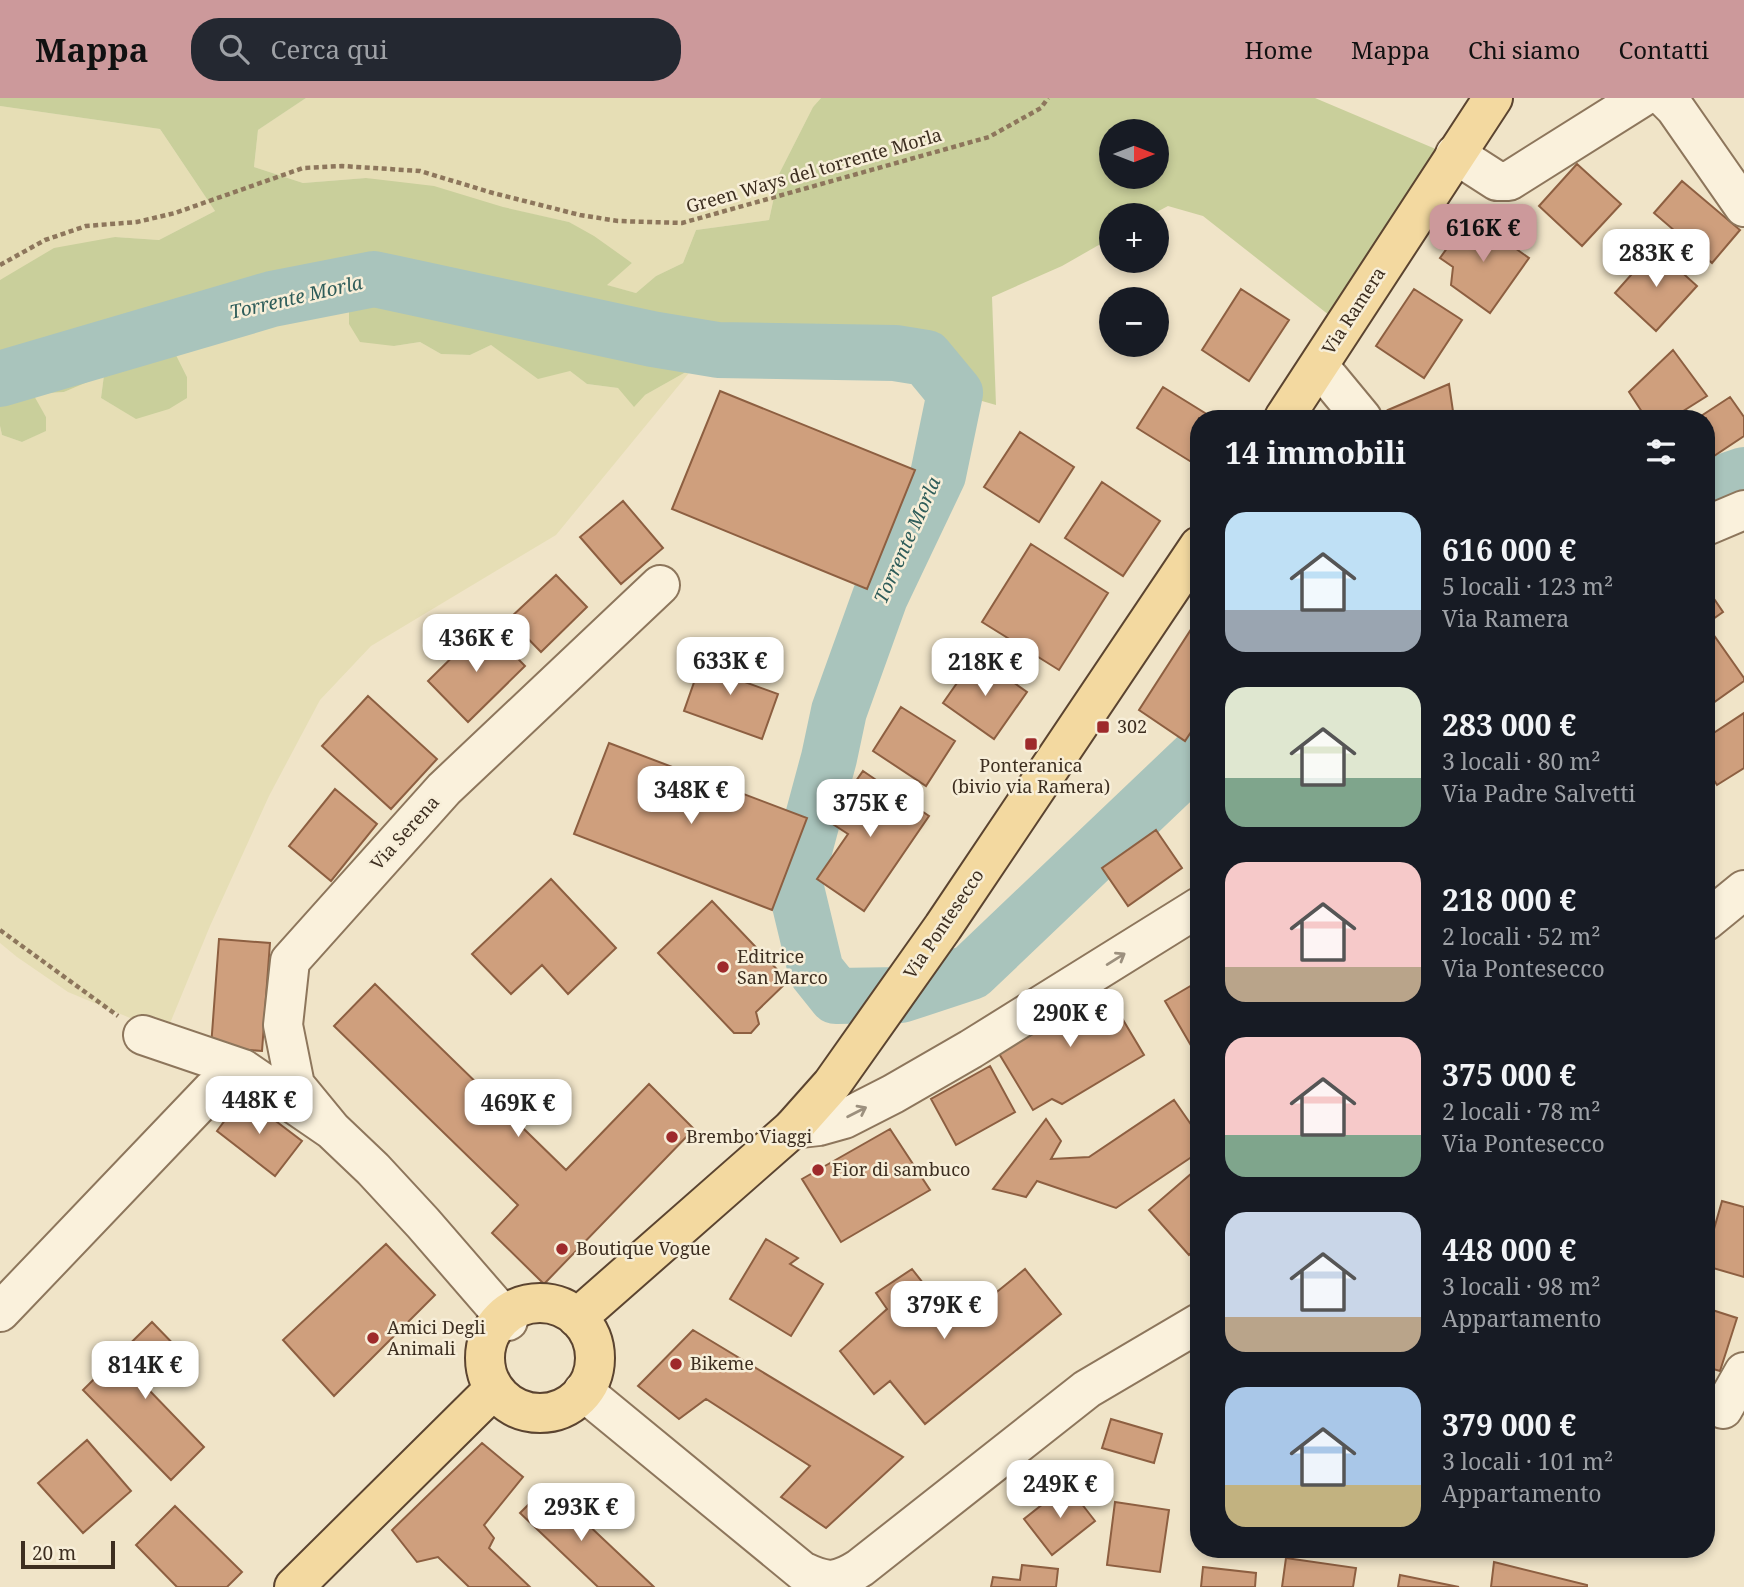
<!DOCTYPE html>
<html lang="it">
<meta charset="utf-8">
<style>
:root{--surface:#171b24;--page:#242831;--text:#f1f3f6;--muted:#9ea1a6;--accent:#cc999b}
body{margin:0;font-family:"Noto Serif",serif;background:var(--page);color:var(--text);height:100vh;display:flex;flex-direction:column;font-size:26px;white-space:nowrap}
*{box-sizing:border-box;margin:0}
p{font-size:23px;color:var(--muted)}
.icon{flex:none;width:38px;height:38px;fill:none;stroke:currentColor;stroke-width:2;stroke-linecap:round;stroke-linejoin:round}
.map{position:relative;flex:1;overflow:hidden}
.details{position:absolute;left:1190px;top:312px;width:525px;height:1148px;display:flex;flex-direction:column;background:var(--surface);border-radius:28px;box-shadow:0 4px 10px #0003}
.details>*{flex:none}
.needle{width:46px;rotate:90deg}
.fabs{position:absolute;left:1099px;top:21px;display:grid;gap:14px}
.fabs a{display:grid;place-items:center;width:70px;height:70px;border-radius:50%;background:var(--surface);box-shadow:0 4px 10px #0003;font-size:35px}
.scale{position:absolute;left:21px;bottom:18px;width:94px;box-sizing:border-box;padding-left:7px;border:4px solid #3d2e20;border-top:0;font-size:19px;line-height:24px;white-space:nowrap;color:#3d2e20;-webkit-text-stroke:5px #f7eed8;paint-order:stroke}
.price{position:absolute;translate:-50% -60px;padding:0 16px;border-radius:14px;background:#fff;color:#222;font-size:23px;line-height:46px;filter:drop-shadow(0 2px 4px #0008)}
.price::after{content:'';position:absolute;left:50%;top:42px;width:21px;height:16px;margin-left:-10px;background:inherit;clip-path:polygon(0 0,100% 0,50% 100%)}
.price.selected{background:var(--accent);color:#111}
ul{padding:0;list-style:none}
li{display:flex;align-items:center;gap:21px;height:175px;padding:0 35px}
li span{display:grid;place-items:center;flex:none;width:196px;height:140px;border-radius:21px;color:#555}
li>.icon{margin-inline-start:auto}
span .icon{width:84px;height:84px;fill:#fffc;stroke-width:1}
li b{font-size:30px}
h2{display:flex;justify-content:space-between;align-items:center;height:84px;padding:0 35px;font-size:30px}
header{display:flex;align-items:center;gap:42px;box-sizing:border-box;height:98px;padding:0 35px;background:var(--accent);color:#111}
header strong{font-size:33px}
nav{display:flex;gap:38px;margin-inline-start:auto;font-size:24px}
.search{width:490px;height:63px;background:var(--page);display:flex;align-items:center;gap:18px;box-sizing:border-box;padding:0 24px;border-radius:28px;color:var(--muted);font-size:26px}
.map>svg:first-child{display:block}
</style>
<header>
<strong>Mappa</strong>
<div class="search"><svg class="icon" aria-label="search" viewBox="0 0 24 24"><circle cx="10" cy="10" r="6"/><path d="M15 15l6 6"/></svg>Cerca qui</div>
<nav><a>Home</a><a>Mappa</a><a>Chi siamo</a><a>Contatti</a></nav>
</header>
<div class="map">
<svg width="1744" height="1489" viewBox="0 0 1744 1489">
<rect width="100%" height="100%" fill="#f0e4c8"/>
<path fill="#e6deb5" d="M306,0H821L813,9L779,76L769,122L696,132L683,165L656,178L636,195L606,187L632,165L569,124L366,80L303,85L254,69L258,32Z
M0,8L160,31L215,113L159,142L115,139L0,182Z
M329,204L349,210V226L394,248L420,244L441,256L470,257L491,247L508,258L570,273L587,286L618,290L645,297L693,270L556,437L371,548L320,602L269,698L210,828L166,935L68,894L17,859L0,845V328L2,337L22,344L45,333L46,319L32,296L64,294L104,277L101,300L118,310L187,279L176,257L209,244L234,221L260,217L292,205Z"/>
<path fill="#c9cf9b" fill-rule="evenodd" d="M0,0H306L258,32L254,69L303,85L366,80L434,88L503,109L569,124L594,138L632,165L607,187L636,195L656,178L683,165L696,132L769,122L779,76L813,9L821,0H1315L1438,52L1329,217L1203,118L1168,108L1151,117H1111V140L1062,168L992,199L996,307L968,299L940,242L693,270L645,297L634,309L618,290L587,286L570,273L538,281L491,247L470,257L441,256L420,244L394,248L360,244L349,226V210L329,204L292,205L260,217L234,221L209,244L176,257L187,279V300L169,311L136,321L101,300L104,277L64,294L33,296L46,319V333L22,344L2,337L0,328V182L54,150L115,139L159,142L215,113L160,31L0,8ZM1111,33H1157V79H1111Z"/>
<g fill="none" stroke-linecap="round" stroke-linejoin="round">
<path stroke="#a9c4bc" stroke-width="56" d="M0,281L272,201L374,181L652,241L718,252L895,255L926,260L955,295L938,377L880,499L839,613L829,660L795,786L816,873L836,898L901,897L971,874L1199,657
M1706,390L1744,377"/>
</g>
<path fill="#cf9f7d" stroke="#8d5f41" stroke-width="2" d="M1577,66L1621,106L1582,148L1539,108Z
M1682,83L1740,132L1712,165L1654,115Z
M1470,118L1529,160L1490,215L1451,187L1453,169L1440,160Z
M1655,150L1697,188L1656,233L1615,195Z
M1241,191L1289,222L1249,283L1202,252Z
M1414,191L1462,222L1424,280L1376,248Z
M1673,252L1707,298L1672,320H1646L1629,294Z
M1449,286L1454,320H1395L1388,312Z
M1163,289L1213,320H1199V356L1193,365L1137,330Z
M720,293L915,372L867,491L672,411Z
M1730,299L1744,319V338L1708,362L1706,320H1698Z
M1020,334L1074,369L1039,424L984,389Z
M1102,384L1160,423L1123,478L1065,440Z
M623,403L663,450L621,486L580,439Z
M1031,446L1108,495L1059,572L982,524Z
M556,477L587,509L541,554L509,521Z
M1706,489L1723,514L1706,526L1744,580V583L1706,610Z
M1199,519V622L1185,643L1139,612Z
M485,527L525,568L468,624L428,583Z
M705,553L744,567L739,582L778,596L762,641L684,613Z
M976,558L1027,594L994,641L943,605Z
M368,598L437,661L391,711L322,648Z
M901,609L955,643L926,688L873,653Z
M1744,615V670L1717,687L1706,670V640Z
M609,645L807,720L772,812L574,736Z
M863,673L929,718L864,813L817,781L848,736L828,723Z
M335,691L377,726L331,783L289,748Z
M1156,732L1182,770L1128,808L1102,770Z
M551,781L616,850L568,896L542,867L511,896L472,856Z
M712,803L788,883L756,914L759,926L751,935H734L658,855Z
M219,841L270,845L262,953L211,949Z
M1199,883V948L1193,951L1165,903Z
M1101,885L1144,957L1062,1006L1052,1001L1033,1012L995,949Z
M375,886L566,1072L649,986L694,1031L544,1186L492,1135L518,1107L334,928Z
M990,968L1015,1014L956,1047L931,1001Z
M243,998L302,1043L275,1078L217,1033Z
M1174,1002L1199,1038V1054L1116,1110L1037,1083L1026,1099L993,1091L1046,1021L1061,1043L1051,1061L1089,1059Z
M890,1031L930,1092L841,1144L802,1081Z
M1199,1069V1148L1189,1157L1149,1112Z
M1722,1103L1744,1109V1179L1706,1168V1159Z
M766,1141L798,1160L790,1166L823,1186L791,1238L730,1201Z
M386,1146L435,1197L334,1298L283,1242Z
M912,1171L956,1227L1025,1171L1061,1216L925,1326L890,1283L874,1296L840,1253L887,1211L876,1195Z
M1706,1210L1737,1220L1720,1273L1706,1269Z
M152,1224L183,1256L148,1291L204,1349L171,1382L83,1292Z
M693,1232L903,1359L826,1430L781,1399L810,1368L706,1301L679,1321L638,1288Z
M1111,1321L1162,1336L1154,1365L1102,1350Z
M87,1342L131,1393L83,1435L38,1385Z
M482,1345L523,1379L484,1427L494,1440L489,1450L530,1489H469L438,1459L417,1464L392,1432Z
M1067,1387L1095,1423L1052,1457L1024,1421Z
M547,1388L653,1488L654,1489H598L520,1415Z
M1115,1404L1169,1412L1160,1474L1107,1467Z
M175,1408L242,1474L227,1489H177L136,1447Z
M1286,1460L1356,1470L1353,1489H1282Z
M1494,1464L1587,1487V1489H1491Z
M1022,1467L1058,1471L1056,1489H991L993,1479L1020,1482Z
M1203,1469L1256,1475L1255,1489H1201Z
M1400,1477L1459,1489H1398Z"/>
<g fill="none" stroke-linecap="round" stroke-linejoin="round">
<g stroke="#8d765c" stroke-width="42">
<path id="minor" d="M1665,0L1675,10L1744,109
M1455,56L1497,83H1509L1641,0
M1319,268L1362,320
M1706,428L1744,412
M1706,823L1744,792
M143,937L243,971L332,1032L373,1071L423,1125L508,1223
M792,1031L819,1028L844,1021L893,996L971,951L1199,809
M332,1032L295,987L283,927L290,863L444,691L660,487
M0,1214L211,993L243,971
M583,1293L802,1473C827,1485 836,1485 860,1470L1087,1291L1199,1225
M1723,1311L1744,1274"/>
</g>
<g stroke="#5b4430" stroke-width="42">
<path id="major" d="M1284,320L1493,0
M485 1260a55 55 0 1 1 110 0a55 55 0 1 1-110 0Z
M577,1220L792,1031L832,986L943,829L1199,448
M294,1489L494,1291"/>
</g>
<path stroke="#8d765c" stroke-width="4.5" stroke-dasharray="5 3.5" stroke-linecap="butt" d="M0,167L45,142L86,128L137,124L175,115L303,70L342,68L420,73L493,95L580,117L618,123L682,125L989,39L1041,10L1048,0
M0,832L118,918"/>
<use href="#minor" stroke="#faf1dc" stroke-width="38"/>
<use href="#major" stroke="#f3d9a0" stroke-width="38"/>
</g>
<defs><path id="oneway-shaft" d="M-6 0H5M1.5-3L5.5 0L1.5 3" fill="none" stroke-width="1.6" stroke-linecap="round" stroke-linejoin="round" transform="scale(1.75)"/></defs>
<g stroke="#9c907e">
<use href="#oneway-shaft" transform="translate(1116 861) rotate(-32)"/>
<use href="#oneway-shaft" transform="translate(857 1014) rotate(-27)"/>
</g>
<g fill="#9e2a2b" stroke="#f7eed8" stroke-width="2.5">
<rect x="1096" y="622" width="14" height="14" rx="3.5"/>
<rect x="1024" y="639" width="14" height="14" rx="3.5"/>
<circle cx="723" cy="869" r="7"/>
<circle cx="672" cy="1039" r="7"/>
<circle cx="818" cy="1072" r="7"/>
<circle cx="562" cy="1151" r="7"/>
<circle cx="373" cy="1240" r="7"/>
<circle cx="676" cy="1266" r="7"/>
</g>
<g text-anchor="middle" stroke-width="5" stroke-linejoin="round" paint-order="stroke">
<g font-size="18" fill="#3d2e20" stroke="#f7eed8">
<text transform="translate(814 73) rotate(-16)" y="6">Green Ways del torrente Morla</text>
<text transform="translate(1354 213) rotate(-57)" y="6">Via Ramera</text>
<text transform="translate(405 735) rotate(-48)" y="6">Via Serena</text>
<text transform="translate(944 826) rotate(-56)" y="6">Via Pontesecco</text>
</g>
<g font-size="18" fill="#3d2e20" stroke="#f7eed8" text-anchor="start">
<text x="1117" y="635">302</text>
<text x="1031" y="674" text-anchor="middle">Ponteranica<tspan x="1031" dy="21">(bivio via Ramera)</tspan></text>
<text x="737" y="865">Editrice<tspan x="737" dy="21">San Marco</tspan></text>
<text x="686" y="1045">Brembo Viaggi</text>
<text x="832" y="1078">Fior di sambuco</text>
<text x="576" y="1157">Boutique Vogue</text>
<text x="387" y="1236">Amici Degli<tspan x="387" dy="21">Animali</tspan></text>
<text x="690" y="1272">Bikeme</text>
</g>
<g font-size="19" font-style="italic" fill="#2f5d5a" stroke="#f7eed8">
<text transform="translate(296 199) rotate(-13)" y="7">Torrente Morla</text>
<text transform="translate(907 442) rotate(-66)" y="7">Torrente Morla</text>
</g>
</g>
</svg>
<div class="fabs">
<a><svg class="needle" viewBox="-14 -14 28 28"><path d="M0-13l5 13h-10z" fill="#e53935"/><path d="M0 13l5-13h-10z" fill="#9ea1a6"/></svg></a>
<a>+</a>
<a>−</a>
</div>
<div class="scale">20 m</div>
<b class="price selected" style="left:1483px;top:166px">616K €</b>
<b class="price" style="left:1656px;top:191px">283K €</b>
<b class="price" style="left:476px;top:576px">436K €</b>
<b class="price" style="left:730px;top:599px">633K €</b>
<b class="price" style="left:985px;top:600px">218K €</b>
<b class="price" style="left:691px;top:728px">348K €</b>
<b class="price" style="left:870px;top:741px">375K €</b>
<b class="price" style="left:1070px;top:951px">290K €</b>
<b class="price" style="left:259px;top:1038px">448K €</b>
<b class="price" style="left:518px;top:1041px">469K €</b>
<b class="price" style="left:944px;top:1243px">379K €</b>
<b class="price" style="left:145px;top:1303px">814K €</b>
<b class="price" style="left:1060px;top:1422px">249K €</b>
<b class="price" style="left:581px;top:1445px">293K €</b>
<section class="details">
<h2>14 immobili<svg class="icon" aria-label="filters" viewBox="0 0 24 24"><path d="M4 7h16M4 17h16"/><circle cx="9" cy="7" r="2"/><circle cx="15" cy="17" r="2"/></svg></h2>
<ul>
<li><span style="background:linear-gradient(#bfe0f5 70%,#9aa5b1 0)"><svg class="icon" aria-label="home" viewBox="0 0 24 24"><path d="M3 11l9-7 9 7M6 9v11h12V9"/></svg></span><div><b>616 000 €</b><p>5 locali · 123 m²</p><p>Via Ramera</p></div></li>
<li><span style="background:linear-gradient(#dfe7d0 65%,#7fa58c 0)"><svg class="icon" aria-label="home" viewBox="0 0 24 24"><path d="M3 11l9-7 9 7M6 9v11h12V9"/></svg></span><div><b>283 000 €</b><p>3 locali · 80 m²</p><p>Via Padre Salvetti</p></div></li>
<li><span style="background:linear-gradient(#f6c9c9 75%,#b9a48a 0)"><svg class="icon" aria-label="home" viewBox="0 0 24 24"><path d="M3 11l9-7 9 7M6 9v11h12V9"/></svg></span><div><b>218 000 €</b><p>2 locali · 52 m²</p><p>Via Pontesecco</p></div></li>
<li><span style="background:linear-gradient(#f6c9c9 70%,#7fa58c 0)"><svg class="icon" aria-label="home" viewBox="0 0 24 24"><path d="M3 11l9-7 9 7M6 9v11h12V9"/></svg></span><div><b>375 000 €</b><p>2 locali · 78 m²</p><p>Via Pontesecco</p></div></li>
<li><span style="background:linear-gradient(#c9d6e8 75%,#b9a48a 0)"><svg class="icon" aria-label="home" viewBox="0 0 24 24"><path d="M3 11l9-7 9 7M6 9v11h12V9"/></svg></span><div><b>448 000 €</b><p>3 locali · 98 m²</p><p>Appartamento</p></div></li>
<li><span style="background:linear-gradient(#a9c7e8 70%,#c2b280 0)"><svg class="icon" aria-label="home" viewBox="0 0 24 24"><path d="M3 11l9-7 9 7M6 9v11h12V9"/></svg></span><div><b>379 000 €</b><p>3 locali · 101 m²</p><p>Appartamento</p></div></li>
</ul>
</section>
</div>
